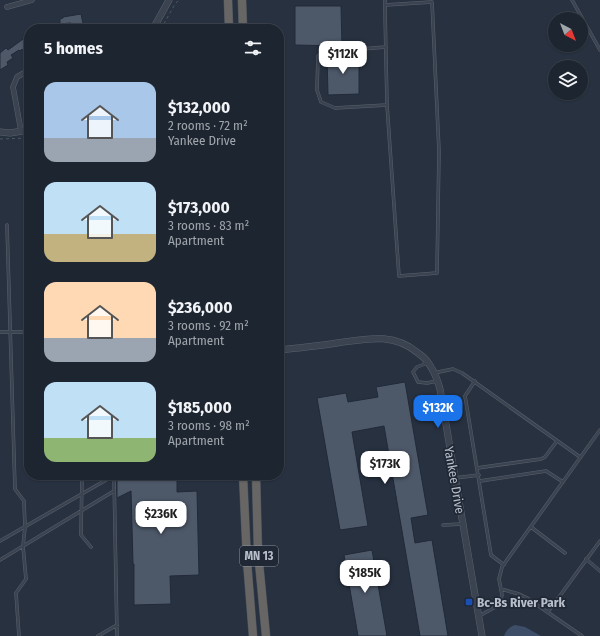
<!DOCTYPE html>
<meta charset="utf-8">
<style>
:root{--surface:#1d2530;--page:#2a313c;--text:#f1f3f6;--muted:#a0a5ab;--line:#3b424c;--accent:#1a73e8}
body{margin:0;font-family:"Fira Sans Condensed",sans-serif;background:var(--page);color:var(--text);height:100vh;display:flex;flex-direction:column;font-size:15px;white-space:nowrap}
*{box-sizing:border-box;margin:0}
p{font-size:13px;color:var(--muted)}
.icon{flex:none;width:22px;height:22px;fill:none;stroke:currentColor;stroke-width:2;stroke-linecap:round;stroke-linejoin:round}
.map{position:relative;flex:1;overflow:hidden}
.details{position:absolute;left:24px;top:24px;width:260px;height:456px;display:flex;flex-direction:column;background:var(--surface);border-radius:16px;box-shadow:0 1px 3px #0004,0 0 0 1px var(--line)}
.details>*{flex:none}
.needle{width:26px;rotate:138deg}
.fabs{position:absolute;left:548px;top:12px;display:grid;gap:8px}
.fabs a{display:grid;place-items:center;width:40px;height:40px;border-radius:50%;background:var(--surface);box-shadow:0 1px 3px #0004,0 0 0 1px var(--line);font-size:20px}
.price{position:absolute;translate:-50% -34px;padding:0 9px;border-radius:8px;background:#fff;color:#222;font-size:13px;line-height:26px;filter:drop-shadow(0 1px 2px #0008)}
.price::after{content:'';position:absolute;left:50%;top:24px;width:12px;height:9px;margin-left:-6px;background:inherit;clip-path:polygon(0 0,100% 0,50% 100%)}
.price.current{background:var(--accent);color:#fff}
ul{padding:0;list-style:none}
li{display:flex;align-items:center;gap:12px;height:100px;padding:0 20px}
li span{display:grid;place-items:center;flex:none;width:112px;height:80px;border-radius:12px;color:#555}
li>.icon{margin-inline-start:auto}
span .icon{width:48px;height:48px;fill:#fffc;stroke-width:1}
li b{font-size:17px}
h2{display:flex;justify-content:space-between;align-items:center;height:48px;padding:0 20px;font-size:17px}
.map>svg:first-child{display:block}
</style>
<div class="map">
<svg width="600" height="636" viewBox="0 0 600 636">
<rect width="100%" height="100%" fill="#273140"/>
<path fill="#3e4e68" d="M515,625L525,627L541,636H504C506,631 509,627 515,625Z"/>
<path fill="#4d5869" stroke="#222a38" d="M295,6H341L342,46L295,45Z
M81,14L84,28L83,29H75L71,23L60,24V19L63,18V17Z
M46,23L49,29H36Z
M26,37L29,42V46L23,51L22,49L20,51L19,50L11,55L13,58L7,62L8,65L0,70V53L6,48L8,50Z
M327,56H359V94L328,95Z
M405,382L428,515L411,518L415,543L432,540L448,636H420L384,426L352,432L368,526L340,530L317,398L346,393L348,402L378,397L376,387Z
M119,475H170V477H177V492L197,491L199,575L170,576L171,604L134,605V564H133L131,491L117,498V476Z
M372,550L387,636H358L344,555Z"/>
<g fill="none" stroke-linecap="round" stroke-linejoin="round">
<g stroke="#59616e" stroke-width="3.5">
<path id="service" d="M385,0V10L387,105L335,108L321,102L317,90L318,56L325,52L386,47
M572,0L600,50
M385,5L432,2L439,151L437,273L399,276L387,105
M7,225L15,489L24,501L25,527L23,546L26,579L16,593L19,636
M0,332H29
M427,363L417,367L413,372L418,382L427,383L437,381
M434,373L453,369L462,373L580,457
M475,381L465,396L491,555L504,565
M477,468L541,459L545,457L557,441
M82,475L81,535L91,547
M114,475L117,636
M455,478L479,475
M480,481L546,471L563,482
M443,525L463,524
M531,527L565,553
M0,541L113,476
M586,559L600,571
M0,560L114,491
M501,589L519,594L527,598L582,636
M548,612L600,541
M479,616L499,605L502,595L499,579L502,567L600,430
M98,636L117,625"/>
</g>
<g stroke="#59616e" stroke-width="5.5">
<path id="minor" d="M7,7L32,0
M21,131L13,87L17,77L29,70"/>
</g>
<g stroke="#59616e" stroke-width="7">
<path id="tertiary" d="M153,29L169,0
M0,132L10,133L29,130
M279,350C298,348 318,346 337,343C366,339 393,332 418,353C424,357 429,363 432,369C436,375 438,382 440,389L482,636"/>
</g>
<g stroke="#464e5b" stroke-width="9">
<path id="trunk" d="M228,0L229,29
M242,0L243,29
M243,475L247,561L253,636
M256,475L258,552L266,636"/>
</g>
<path stroke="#475b5e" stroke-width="1" stroke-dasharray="3 3" stroke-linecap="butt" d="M161,29L175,4L179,0
M0,139L29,138"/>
<use href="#service" stroke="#3b4350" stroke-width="2.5"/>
<use href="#minor" stroke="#3b4350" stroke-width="4.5"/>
<use href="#tertiary" stroke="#3b4350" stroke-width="6"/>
<use href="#trunk" stroke="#686664" stroke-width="8"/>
</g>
<rect fill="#1a4fb4" stroke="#202836" stroke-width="1.5" x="465" y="598" width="8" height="8" rx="2"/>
<g text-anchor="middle" stroke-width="3.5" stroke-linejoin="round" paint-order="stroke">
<rect fill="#202836" stroke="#8a929e" stroke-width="1" x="240" y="546" width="38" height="20" rx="3"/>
<g font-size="12" font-weight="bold" fill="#b8bfcb">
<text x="259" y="560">MN 13</text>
</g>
<g font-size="13" fill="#b8bfcb" stroke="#202836">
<text transform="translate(455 480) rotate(80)" y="5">Yankee Drive</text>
</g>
<g font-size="13" font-weight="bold" fill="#b8bfcb" stroke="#202836" text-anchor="start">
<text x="477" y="607">Bc-Bs River Park</text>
</g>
</g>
</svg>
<div class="fabs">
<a><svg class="needle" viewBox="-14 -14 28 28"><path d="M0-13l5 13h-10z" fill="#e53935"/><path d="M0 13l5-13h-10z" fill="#a0a5ab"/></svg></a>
<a><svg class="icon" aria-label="layers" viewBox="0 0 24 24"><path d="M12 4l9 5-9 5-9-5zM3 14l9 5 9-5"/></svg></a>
</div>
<b class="price" style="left:343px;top:75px">$112K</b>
<b class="price current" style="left:438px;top:429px">$132K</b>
<b class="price" style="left:385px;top:485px">$173K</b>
<b class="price" style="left:161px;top:535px">$236K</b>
<b class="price" style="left:365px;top:594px">$185K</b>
<section class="details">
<h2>5 homes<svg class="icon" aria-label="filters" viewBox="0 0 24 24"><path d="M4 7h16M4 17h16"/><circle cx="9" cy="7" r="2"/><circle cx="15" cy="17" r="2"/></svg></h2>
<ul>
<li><span style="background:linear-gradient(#a9c7e8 70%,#9aa5b1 0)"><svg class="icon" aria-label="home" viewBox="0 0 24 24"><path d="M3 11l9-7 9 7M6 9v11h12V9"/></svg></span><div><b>$132,000</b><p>2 rooms · 72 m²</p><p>Yankee Drive</p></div></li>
<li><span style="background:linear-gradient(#bfe0f5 65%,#c2b280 0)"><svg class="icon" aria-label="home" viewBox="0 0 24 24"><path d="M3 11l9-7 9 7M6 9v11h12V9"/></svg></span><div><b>$173,000</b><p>3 rooms · 83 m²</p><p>Apartment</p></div></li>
<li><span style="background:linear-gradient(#ffd9b3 70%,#9aa5b1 0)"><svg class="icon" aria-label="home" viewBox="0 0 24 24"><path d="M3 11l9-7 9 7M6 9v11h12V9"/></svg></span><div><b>$236,000</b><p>3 rooms · 92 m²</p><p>Apartment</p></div></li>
<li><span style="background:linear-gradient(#bfe0f5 70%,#8fb573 0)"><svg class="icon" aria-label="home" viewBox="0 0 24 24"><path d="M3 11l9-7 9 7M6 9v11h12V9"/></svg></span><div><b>$185,000</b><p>3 rooms · 98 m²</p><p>Apartment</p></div></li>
</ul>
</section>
</div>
